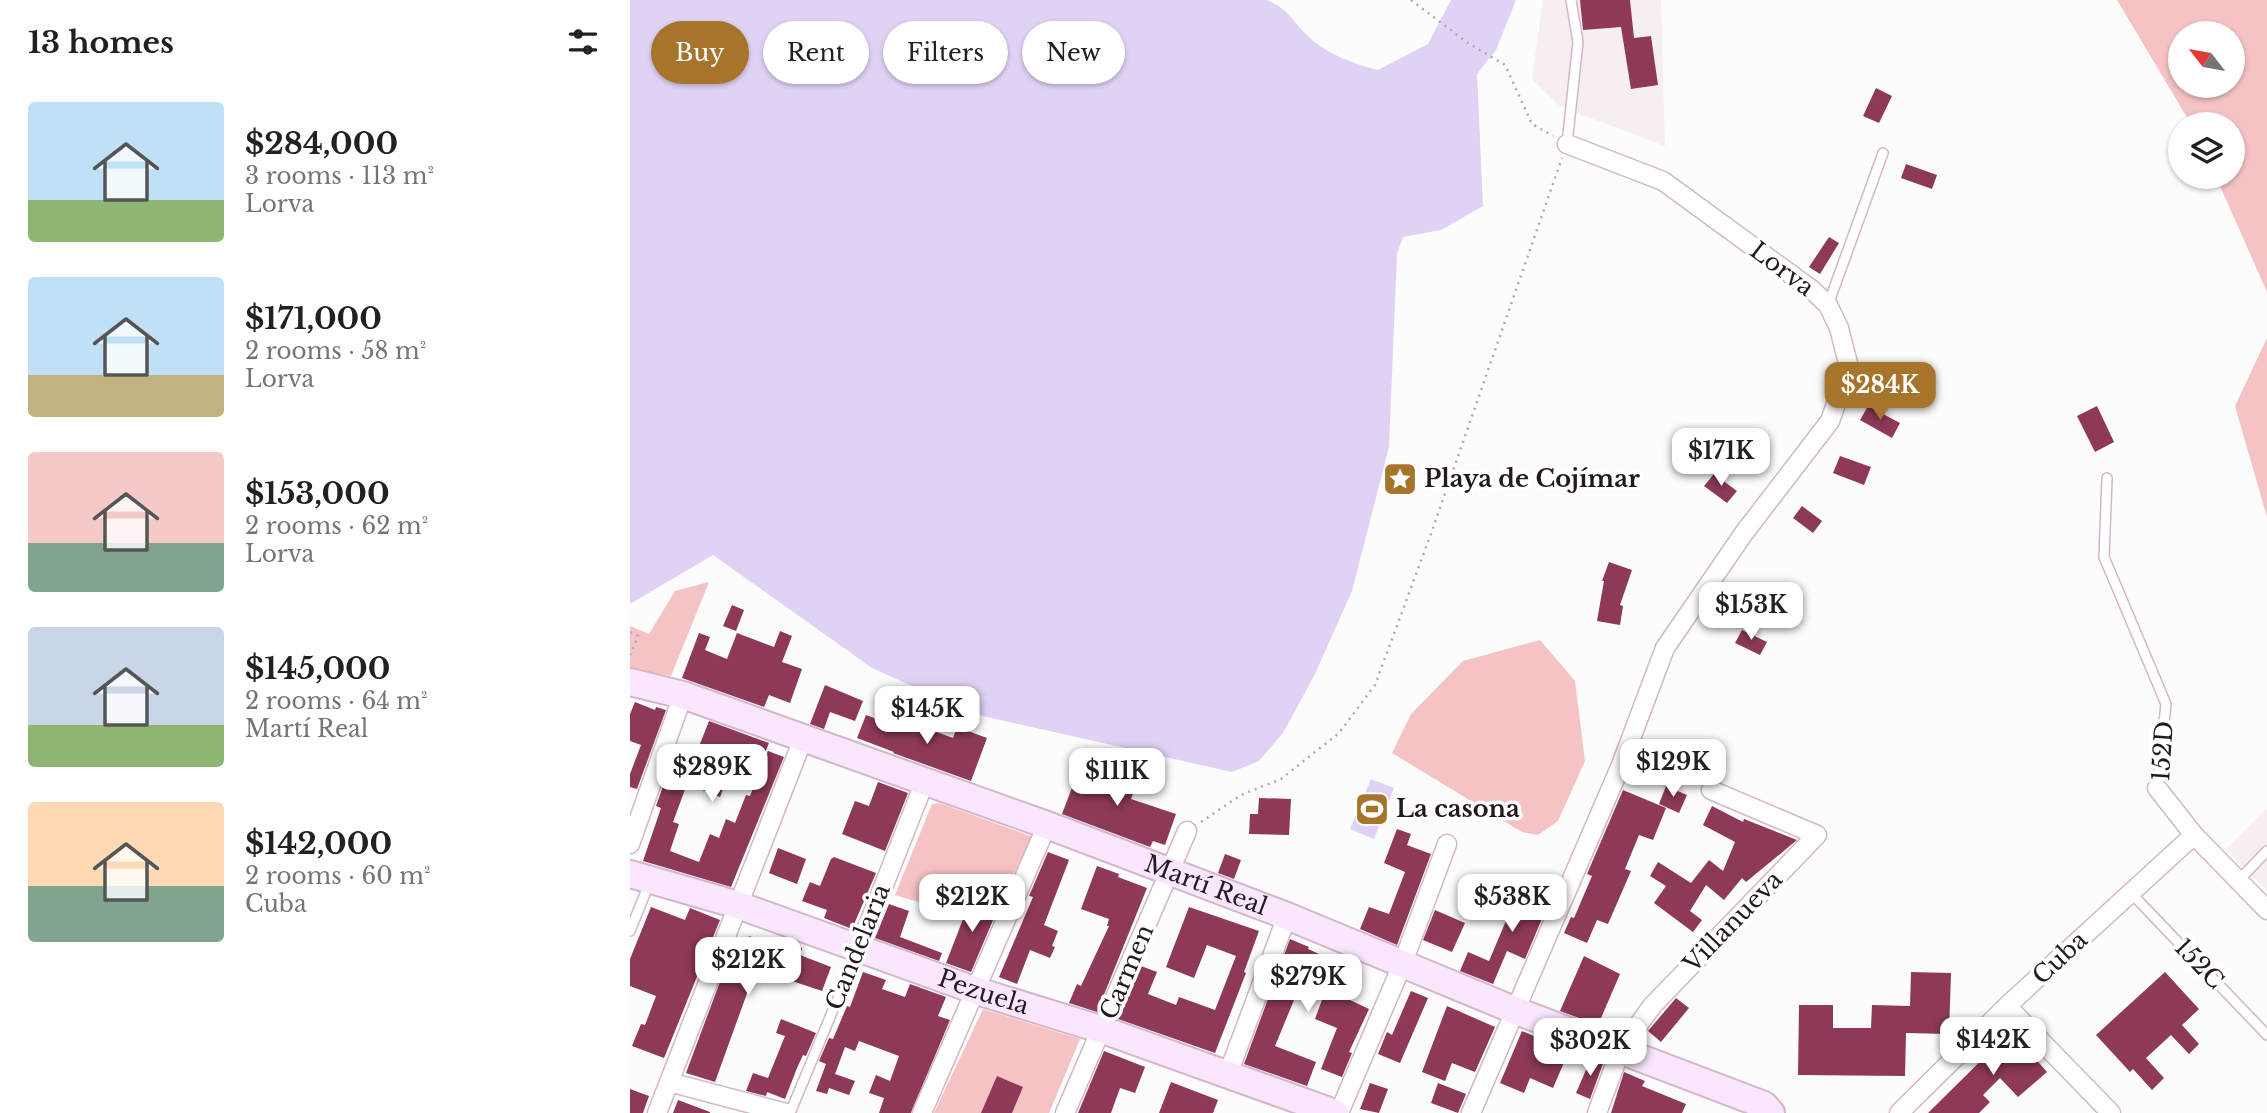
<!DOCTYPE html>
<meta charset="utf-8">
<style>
:root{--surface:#fff;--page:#f6f6f6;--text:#202124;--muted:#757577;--accent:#a7742c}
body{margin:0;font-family:"Libre Baskerville",serif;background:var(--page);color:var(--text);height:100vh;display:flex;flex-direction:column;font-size:26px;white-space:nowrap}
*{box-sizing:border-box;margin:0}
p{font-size:23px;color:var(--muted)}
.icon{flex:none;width:38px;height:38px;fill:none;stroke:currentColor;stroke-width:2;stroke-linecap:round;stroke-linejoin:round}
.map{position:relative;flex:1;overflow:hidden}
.sheet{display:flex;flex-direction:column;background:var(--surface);width:630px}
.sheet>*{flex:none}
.guide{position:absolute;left:21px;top:21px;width:665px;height:63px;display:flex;gap:14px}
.needle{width:46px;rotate:301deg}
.tools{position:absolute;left:1538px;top:21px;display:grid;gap:14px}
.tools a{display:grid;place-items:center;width:77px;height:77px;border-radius:50%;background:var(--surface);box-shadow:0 2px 5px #0004;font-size:35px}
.price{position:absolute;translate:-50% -60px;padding:0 16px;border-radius:14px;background:#fff;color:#222;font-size:23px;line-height:46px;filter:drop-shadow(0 2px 4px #0008)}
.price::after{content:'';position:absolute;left:50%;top:42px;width:21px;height:16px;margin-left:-10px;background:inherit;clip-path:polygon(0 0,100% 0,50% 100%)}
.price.current{background:var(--accent);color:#fff}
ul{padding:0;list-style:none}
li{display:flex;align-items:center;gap:21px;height:175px;padding:0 28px}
li span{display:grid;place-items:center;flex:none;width:196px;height:140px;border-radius:7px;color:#555}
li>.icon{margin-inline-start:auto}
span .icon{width:84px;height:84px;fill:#fffc;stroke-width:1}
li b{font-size:30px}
h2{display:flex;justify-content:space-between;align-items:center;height:84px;padding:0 28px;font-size:30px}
.pill{padding:0 24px;border-radius:32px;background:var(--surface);box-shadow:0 2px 5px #0004;font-size:24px;line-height:63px}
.pill.current{background:var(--accent);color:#fff}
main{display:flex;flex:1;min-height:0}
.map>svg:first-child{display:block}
</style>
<main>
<section class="sheet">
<h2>13 homes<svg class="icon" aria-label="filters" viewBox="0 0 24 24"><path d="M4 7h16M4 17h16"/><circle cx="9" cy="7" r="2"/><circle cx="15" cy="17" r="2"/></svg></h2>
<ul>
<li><span style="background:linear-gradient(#bfe0f5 70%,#8fb573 0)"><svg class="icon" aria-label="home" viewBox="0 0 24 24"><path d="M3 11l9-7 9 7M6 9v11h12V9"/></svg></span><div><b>$284,000</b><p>3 rooms · 113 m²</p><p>Lorva</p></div></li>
<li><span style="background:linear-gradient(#bfe0f5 70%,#c2b280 0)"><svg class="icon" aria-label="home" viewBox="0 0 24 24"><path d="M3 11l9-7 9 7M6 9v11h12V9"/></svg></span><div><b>$171,000</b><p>2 rooms · 58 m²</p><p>Lorva</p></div></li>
<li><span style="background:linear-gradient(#f6c9c9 65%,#7fa58c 0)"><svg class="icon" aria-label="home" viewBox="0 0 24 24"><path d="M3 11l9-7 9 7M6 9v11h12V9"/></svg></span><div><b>$153,000</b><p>2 rooms · 62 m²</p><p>Lorva</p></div></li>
<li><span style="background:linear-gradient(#c9d6e8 70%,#8fb573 0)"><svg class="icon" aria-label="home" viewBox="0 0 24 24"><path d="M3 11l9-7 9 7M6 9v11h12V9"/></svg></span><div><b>$145,000</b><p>2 rooms · 64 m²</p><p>Martí Real</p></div></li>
<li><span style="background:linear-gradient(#ffd9b3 60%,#7fa58c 0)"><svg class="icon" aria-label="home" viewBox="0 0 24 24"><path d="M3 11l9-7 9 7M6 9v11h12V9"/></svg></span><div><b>$142,000</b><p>2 rooms · 60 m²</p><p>Cuba</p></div></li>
</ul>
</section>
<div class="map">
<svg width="1637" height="1113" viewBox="0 0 1637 1113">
<rect width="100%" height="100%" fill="#fcfcfc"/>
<path fill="#f6eef3" d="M913,0H1031L1035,146L931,107L902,79Z
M1637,808V891L1596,849Z"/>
<path fill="#f5c3c4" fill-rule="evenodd" d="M1487,0H1637V292L1586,177H1603V124H1561ZM1550,33H1603V86H1550Z
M1637,338V517L1605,406Z
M79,582L41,676L0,669V626L19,634L45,591Z
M910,640L945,681L955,761L928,821L908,835L892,832L762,753L781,714L833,661Z
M310,803L403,837L375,891L330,877L315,910L265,895L302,804Z
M353,1009L450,1039L419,1113H304Z"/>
<path fill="#e0d2f4" d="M0,0H637C661,11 661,20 678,36C696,54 724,64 748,70L798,44L821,0H886L866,50L847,74L853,206L811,230L773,237L767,254L759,447L722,591L684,676L653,733L629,761L602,772L344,714L242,668L83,555L0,604Z
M741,779L764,788L744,839L720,829Z"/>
<path fill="#8e395a" d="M950,0H1000L1004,38L1021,36L1028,85L1001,89L991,27L953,30Z
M1246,88L1262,96L1249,123L1233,116Z
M1276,164L1307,175L1302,189L1271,178Z
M1199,237L1209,243L1190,274L1179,267Z
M1238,406L1270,423L1262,438L1230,420Z
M1467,406L1484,442L1465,452L1447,416Z
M1210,456L1241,467L1234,485L1203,473Z
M1084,474L1107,491L1097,503L1074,486Z
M1172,506L1192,521L1183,533L1163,518Z
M979,562L1002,570L990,605L993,606L990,625L967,621L974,581H972Z
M1096,598L1124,612L1117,625L1090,610Z
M102,605L114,610L106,631L93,626Z
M1112,630L1137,642L1130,655L1105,643Z
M150,631L162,636L152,662L172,669L160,703L139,695L134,707L52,678L69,633L80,637L75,650L97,659L107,633L144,647Z
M195,685L233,701L225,721L200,712L194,729L180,724Z
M5,702L25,710L26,707L36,710L7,789L0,787V774L11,745L0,741V714Z
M236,715L273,729L276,721L323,738L327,727L357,738L341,781L263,753L264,752L227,738Z
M79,721L139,743L134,755L112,747L110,751L108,750L90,797L57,784L43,822L49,824L40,851L69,862L80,834L89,838L96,819L105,823L116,795L120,796L138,751L154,757L101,887L13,861L31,808L26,806L47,747L66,754Z
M497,767L511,772L501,799L546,814L535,845L523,841L520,847L432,814L449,769L476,779L478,775L492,781Z
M248,782L278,793L255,851L212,834L225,801L239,806Z
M1036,786L1057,795L1049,813L1029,804Z
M993,790L1036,808L1023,840L1009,835L995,869L1001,871L978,924L967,920L957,943L934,933L941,917L944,918L962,876L957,874Z
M629,798L661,799L659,835L619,834L620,814H628Z
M1082,806L1113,822L1114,819L1167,840L1116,882L1112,878L1094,900L1076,885L1060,911L1072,920L1063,932L1024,903L1036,886L1020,876L1028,862L1061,883L1079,860L1093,871L1105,842L1073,825Z
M767,829L781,834L777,845L801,854L767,945L730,929L739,907L759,914L775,872L754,863Z
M148,848L176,859L167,884L139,873Z
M418,852L439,860L414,925L428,931L422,946L425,947L420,958L400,950L387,984L369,977L403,897L399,896Z
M595,854L611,860L604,879L588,873Z
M204,857L246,873L222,929L194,918L197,910L172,901L180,882L190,886L201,859Z
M467,866L489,874L488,877L517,888L467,1012L439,1003L447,984L451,986L479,926H477L479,919L451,909Z
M892,883L922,895L895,959L877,951L863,984L830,971L838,952L859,961Z
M342,896L369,906L341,972L316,963Z
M259,904L279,911L270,937L312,953L309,961L245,938Z
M21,907L55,920L60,908L90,920L34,1058L2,1046L11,1024L15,1025L26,996L0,986V959Z
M559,907L629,931L614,972L616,973L585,1053L488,1019L511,966L527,972L518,994L546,1005L549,997L585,1010L606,956L577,945L564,978L536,967Z
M805,910L835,923L822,952L793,940Z
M119,936L148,947L151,940L172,948L170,955L201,967L192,991L132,971L130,976L124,974L85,1082L56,1073L94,971L104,975Z
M660,939L679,947L678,949L698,958L731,971L720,1000L739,1009L719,1052L722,1053L712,1077L691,1069L707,1028L685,1019L693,997L669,988L645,1046L686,1062L677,1086L614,1064Z
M954,956L990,974L968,1025L930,1011Z
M233,972L256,980L252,989L275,997L280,984L316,997L308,1016L320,1020L281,1113H249L254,1098L239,1093L246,1075L260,1081L269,1056L229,1041L225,1051L215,1047L205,1074L225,1081L219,1095L199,1088L197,1094L186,1091L196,1064L189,1061L199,1038L203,1039L217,1006L220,1007Z
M1281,972L1321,973L1319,1034L1276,1033L1275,1076L1168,1075L1169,1005H1203V1028H1241L1242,1005L1280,1006Z
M1535,972L1569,1009L1552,1025L1569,1044L1559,1054L1541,1035L1516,1058L1534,1078L1522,1090L1503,1069L1500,1072L1466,1035Z
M781,991L798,998L770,1063L748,1054L757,1032L762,1035Z
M1046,998L1059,1008L1031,1042L1018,1031Z
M817,1006L865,1027L845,1072L822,1063L815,1081L792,1072Z
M151,1019L186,1033L176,1056L173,1055L167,1068L155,1099L137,1092L136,1096L116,1091L123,1073L138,1078L155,1036L146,1033Z
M892,1031L939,1051L923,1088L900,1078L894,1093L870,1083Z
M1381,1031L1417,1072L1388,1097L1370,1078L1353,1095L1360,1102L1349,1113H1298Z
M474,1051L515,1067L505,1093L490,1088L481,1113H448Z
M962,1056L974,1061L960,1099L946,1093Z
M994,1072L1015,1081L1012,1086L1056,1104L1052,1113H981Z
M367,1076L393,1087L382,1113H351Z
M541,1082L588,1100L583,1113H529Z
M740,1083L758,1089L749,1113L730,1109Z
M808,1083L836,1094L828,1113L801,1103Z
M0,1089L19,1096L13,1113H0Z
M48,1100L80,1112V1113H43Z"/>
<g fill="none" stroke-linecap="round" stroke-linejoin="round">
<g stroke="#d4b6c9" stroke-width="12">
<path id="service" d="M937,144L948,42L941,0
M1198,305L1253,153
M1477,478L1474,557L1536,704L1527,788
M1608,881L1637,851
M1501,893L1637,1035
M0,931L19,884
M160,1113L228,950"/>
</g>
<g stroke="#d4b6c9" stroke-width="21">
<path id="minor" d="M1527,788L1564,835L1637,910
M0,844L53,695
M229,948L295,781
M1377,1006L1481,1113
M598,1074L657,916
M39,1082L156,1113
M27,1113L173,739
M292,1113L417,825
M435,1113L557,831
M709,1113L772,965L817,844
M841,1113L991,765L1035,648L1114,533L1200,421L1219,367L1209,328L1198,305L1181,289L1033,181L937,144
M967,1113L991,1049L1022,1006L1187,835L1081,790
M1269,1113L1377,1006L1564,835"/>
</g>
<g stroke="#d4b6c9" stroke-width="30">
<g id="secondary">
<path id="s1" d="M0,682L53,695L417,825L657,916L884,1010L1134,1105L1141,1113"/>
<path id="s2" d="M0,874L108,905L347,991L473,1030L705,1113"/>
</g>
</g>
<path stroke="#aeaaac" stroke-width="2.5" stroke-dasharray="2 5" stroke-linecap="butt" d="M781,0L838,43L875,65L902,124L923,136
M0,632L8,636L0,655
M571,822L611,795L651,779L709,733L745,685L802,531L932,158"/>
<use href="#service" stroke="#fff" stroke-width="9"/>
<use href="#minor" stroke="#fff" stroke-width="18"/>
<use href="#secondary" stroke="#fae6fe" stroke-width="26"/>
</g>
<defs>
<g id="sight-square" transform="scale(1.75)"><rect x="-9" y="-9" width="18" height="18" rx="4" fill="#a7742c" stroke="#fff"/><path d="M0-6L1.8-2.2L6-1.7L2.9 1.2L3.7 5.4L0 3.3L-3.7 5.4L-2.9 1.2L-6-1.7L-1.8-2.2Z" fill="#fff"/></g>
<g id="stadium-square" transform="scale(1.75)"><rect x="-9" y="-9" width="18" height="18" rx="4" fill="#a7742c" stroke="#fff"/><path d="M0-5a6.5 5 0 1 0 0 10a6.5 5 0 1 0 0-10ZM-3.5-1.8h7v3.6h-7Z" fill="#fff"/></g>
</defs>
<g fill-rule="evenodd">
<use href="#sight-square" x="770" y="479"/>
<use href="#stadium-square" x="742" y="809"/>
</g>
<g text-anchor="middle" stroke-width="7" stroke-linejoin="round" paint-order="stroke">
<g font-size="24" fill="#241920" stroke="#fff">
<text transform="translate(1152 269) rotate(37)" y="8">Lorva</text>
<text transform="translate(1533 751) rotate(-86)" y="8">152D</text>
<text dy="8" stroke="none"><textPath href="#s1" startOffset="611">Martí Real</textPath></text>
<text transform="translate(1103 922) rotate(-46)" y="8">Villanueva</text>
<text transform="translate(228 947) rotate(-68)" y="8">Candelaria</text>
<text transform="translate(1430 958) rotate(-43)" y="8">Cuba</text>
<text transform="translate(1569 964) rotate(46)" y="8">152C</text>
<text transform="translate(497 972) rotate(-67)" y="8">Carmen</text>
<text dy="8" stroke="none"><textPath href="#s2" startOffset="373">Pezuela</textPath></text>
</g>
<g font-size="24" font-weight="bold" fill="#241920" stroke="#fff" text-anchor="start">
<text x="794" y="487">Playa de Cojímar</text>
<text x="766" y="817">La casona</text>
</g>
</g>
</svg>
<div class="tools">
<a><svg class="needle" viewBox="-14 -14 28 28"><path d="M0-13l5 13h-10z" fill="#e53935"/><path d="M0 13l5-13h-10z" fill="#757577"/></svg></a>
<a><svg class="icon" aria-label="layers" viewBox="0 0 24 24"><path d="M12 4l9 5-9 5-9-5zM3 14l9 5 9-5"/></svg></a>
</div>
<b class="price current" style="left:1250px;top:422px">$284K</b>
<b class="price" style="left:1091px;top:488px">$171K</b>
<b class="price" style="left:1121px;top:642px">$153K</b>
<b class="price" style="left:297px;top:746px">$145K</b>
<b class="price" style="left:1043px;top:799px">$129K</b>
<b class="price" style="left:82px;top:804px">$289K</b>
<b class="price" style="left:487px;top:808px">$111K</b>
<b class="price" style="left:342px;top:934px">$212K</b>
<b class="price" style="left:882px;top:934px">$538K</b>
<b class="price" style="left:118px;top:997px">$212K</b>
<b class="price" style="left:678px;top:1014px">$279K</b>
<b class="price" style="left:1363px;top:1077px">$142K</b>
<b class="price" style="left:960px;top:1078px">$302K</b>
<div class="guide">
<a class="pill current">Buy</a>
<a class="pill">Rent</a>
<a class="pill">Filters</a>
<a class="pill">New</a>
</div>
</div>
</main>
